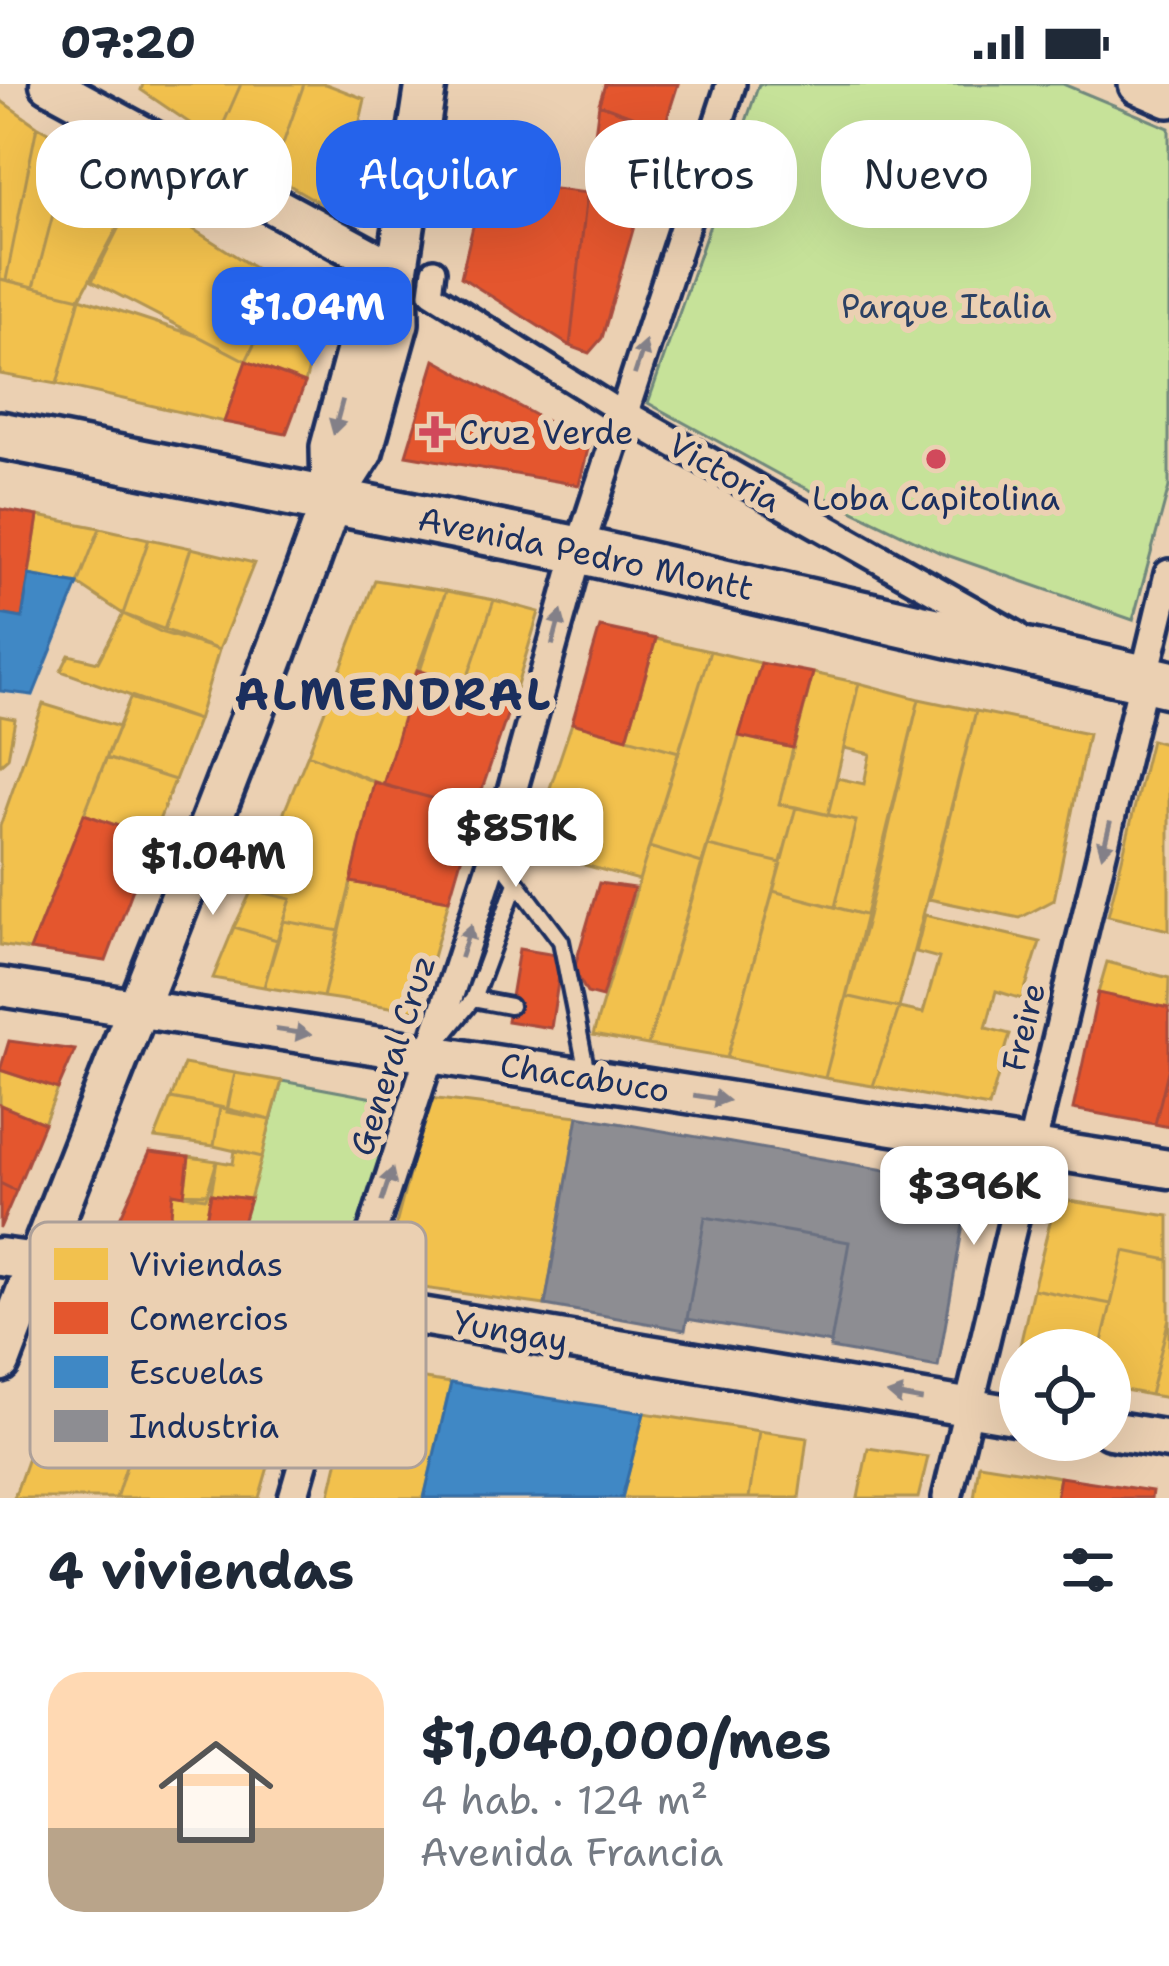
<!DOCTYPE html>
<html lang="es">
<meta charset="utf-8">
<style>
:root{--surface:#fff;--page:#f6f6f7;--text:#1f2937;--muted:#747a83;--accent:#2563eb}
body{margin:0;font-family:"Shantell Sans",sans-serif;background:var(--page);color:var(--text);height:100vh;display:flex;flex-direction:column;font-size:45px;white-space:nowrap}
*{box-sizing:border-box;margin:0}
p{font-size:39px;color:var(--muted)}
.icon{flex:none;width:66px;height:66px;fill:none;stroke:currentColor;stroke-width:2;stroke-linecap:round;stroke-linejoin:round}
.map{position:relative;height:1414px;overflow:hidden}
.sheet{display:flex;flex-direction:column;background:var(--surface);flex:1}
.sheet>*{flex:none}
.top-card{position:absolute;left:36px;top:36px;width:1098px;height:108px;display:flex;gap:24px}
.fabs{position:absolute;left:999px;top:1245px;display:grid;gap:24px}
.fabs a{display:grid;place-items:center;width:132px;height:132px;border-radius:50%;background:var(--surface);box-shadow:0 12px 48px #0002;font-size:60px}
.price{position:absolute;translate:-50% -102px;padding:0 27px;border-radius:24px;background:#fff;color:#222;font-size:39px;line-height:78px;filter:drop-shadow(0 3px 6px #0008)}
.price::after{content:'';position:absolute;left:50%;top:72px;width:36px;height:27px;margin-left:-18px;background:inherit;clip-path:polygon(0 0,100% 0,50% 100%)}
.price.current{background:var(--accent);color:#fff}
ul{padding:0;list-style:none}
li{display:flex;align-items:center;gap:36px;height:300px;padding:0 48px}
li span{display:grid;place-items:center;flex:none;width:336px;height:240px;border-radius:36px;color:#555}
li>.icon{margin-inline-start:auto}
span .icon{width:144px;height:144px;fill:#fffc;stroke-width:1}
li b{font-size:51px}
h2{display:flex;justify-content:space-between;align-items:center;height:144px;padding:0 48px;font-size:51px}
.tag{padding:0 42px;border-radius:48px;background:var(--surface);box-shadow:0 12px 48px #0002;font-size:42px;line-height:108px}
.tag.current{background:var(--accent);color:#fff}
.status{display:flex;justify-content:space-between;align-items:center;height:84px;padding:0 60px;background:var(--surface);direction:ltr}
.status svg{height:33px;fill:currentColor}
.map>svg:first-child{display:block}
</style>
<div class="status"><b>07:20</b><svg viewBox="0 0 49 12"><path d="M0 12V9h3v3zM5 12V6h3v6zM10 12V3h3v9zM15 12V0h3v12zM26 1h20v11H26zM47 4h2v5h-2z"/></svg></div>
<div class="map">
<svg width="1169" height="1414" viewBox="0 0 1169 1414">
<rect width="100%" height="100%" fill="#ebd0b2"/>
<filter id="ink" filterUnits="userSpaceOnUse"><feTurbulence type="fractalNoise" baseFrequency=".00833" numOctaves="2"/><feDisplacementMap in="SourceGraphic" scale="24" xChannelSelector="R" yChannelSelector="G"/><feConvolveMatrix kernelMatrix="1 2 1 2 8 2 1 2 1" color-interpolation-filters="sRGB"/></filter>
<g filter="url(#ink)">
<path fill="#c6e299" stroke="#70887c" stroke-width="3" d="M759,0H1063L1169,44V403L1133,536L941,469L785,394L648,319Z
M282,997L400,1019L355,1181L237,1159Z"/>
<path fill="#f2c14e" stroke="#b29553" stroke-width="3" d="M143,0H241L216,57L141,6Z
M241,0H304L272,91L216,57Z
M304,0H326L365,15L339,130L272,91Z
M0,16L37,42L6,196L0,195Z
M37,42L71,61L34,203L6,196Z
M71,61L136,109L80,214L34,203Z
M136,109L283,202L246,277L92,197Z
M0,195L80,214L57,300L0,290Z
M283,202L324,225L305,299L246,277Z
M80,214L200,253L246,277L224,338L57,300Z
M38,432L100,444L78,500L29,491Z
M100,444L149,455L123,530L78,500Z
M149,455L191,464L163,549L123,530Z
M191,464L254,479L219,566L163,549Z
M375,496L446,507L383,701L308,670Z
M446,507L494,516L465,601L417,586Z
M494,516L539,528L513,614L465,601Z
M123,530L219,566L198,636L61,587L69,571L98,578Z
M656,555L710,567L679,668L627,654Z
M710,567L761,579L702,779L649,763Z
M813,589L859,599L828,731L779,720Z
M859,599L919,615L868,832L835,823L856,737L828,731L837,694L864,700L870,670L844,664Z
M130,614L198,636L175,696L106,674Z
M919,615L976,627L899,924L846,912Z
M43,620L119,643L30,866L0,861V742Z
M976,627L1088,650L1054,816L1020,834L929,815Z
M0,632L15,635L8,674L0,681Z
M572,639L679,668L639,796L529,766Z
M739,652L793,664L779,720L796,723L781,779L708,762Z
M1151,656L1169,661V846L1108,832Z
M308,670L374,698L340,847L284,837L291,815L252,806Z
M106,674L175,696L152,754L84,730Z
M796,723L856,737L835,823L773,807Z
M708,762L781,779L727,974L648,961Z
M649,763L702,779L648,961L593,951Z
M351,798L449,816L418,927L323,913Z
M252,806L291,815L277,856L234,843Z
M773,807L868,832L825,994L727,974Z
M925,831L1040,858L1022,915L996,907L986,944L1010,950L989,1023L873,1002L899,924L923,929L939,874L916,868Z
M284,837L340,847L323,913L264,903Z
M234,843L277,856L264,903L213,894Z
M1107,878L1169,894L1168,924L1098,909Z
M846,912L899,924L873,1002L825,994Z
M184,980L235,989L227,1025L171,1014Z
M0,986L58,1005L44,1039L0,1021Z
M235,989L282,997L271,1036L227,1028Z
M171,1014L220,1023L214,1062L155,1054Z
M429,1014L578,1032L545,1221L381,1198Z
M220,1023L271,1036L262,1073L214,1062Z
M235,1066L262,1073L250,1115L211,1110L217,1077L233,1080Z
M189,1073L217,1077L206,1114L184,1111Z
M173,1109L211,1110L202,1155L169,1151Z
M1056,1115L1169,1132V1176L1124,1167L1111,1220L1033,1205Z
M1124,1167L1169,1176V1234L1150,1311L1110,1303V1266H1100Z
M1033,1205L1111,1220L1100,1266H1020V1284L1015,1283Z
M78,1231L171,1242L116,1414H14Z
M1169,1234V1314L1150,1311Z
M171,1242L304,1259L259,1414H116Z
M359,1285L451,1299L424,1414H329Z
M644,1329L759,1347L749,1414H622Z
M759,1347L807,1354L799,1414H749Z
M868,1364L928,1373L918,1414H858Z
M979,1380L1060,1393L1056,1414H974Z"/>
<path fill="#e4572e" stroke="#a84b3c" stroke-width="3" d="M605,0H678L664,44L599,20Z
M599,20L664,44L640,121L587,109Z
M484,96L587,109L570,262L461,193Z
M587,109L640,121L602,254L589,269L570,262Z
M435,276L589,361L579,401L406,371Z
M246,277L305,299L286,350L224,338Z
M0,425L38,432L22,534L0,530Z
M600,543L656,555L627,654L572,639Z
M761,579L813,589L793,664L739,652Z
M417,586L513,614L475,726L383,701Z
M374,698L475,726L449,816L351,798Z
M84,730L152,754L106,877L30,866Z
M599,799L634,804L602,913L587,909L574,885Z
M519,865L562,872L551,944L507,937Z
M1098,909L1169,924V983L1155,1040L1073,1025Z
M9,957L75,966L58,1005L0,986Z
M1169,983V1043L1155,1040Z
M0,1021L44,1039L16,1107L0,1099Z
M150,1068L189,1073L184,1111L173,1109L169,1151L115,1145Z
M0,1099L16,1107L0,1144Z
M211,1110L250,1115L237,1159L202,1155Z
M1060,1393L1152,1407L1151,1414H1056Z"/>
<path fill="#3f88c5" stroke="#346da6" stroke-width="3" d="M29,491L78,500L33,611L0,607V530L22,534Z
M451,1299L644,1329L622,1414H424Z"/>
<path fill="#8d8d92" stroke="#6b7182" stroke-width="3" d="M578,1032L970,1101L938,1283L830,1264L849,1158L705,1133L685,1246L545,1221Z
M705,1133L849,1158L831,1259L687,1235Z"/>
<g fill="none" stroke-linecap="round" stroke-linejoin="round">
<g stroke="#1b2f5e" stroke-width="22">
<path id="service" d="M497,772L561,857L587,989
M473,915L515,802
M445,950L473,915L510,922"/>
</g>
<g stroke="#1b2f5e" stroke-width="30">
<path id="pedestrian" d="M434,186L431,209L622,329"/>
</g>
<g stroke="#1b2f5e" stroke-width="36">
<path id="minor" d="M622,329L1016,552
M293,1414L349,1220L495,769L579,466L731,0
M947,1414L1169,490"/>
</g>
<g stroke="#1b2f5e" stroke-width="45">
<path id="tertiary" d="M49,0L397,188
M0,903L1169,1085
M0,1173L349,1220L1020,1332
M1110,1346L1169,1356"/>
</g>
<g stroke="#1b2f5e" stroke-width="48">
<path id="secondary" d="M1139,0L1169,13
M332,415L331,363L367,229L397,188
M0,1277C109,989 229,705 332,415L362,368L398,239L397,188L426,0"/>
</g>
<g stroke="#1b2f5e" stroke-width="54">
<path id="primary" d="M0,351L579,466L1169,600"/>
</g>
<use href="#service" stroke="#ebd0b2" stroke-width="14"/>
<use href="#pedestrian" stroke="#ebd0b2" stroke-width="21"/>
<use href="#minor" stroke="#ebd0b2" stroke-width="27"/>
<use href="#tertiary" stroke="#ebd0b2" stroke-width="36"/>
<use href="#secondary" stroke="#ebd0b2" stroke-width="39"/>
<use href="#primary" stroke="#ebd0b2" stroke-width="45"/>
</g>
<defs><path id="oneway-solid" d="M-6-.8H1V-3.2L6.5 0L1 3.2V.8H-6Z" transform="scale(3)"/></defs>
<g fill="#838088">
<use href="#oneway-solid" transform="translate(640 274) rotate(-72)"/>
<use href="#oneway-solid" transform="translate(338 333) rotate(105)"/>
<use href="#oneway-solid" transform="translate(557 544) rotate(-75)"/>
<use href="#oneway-solid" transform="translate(1106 755) rotate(104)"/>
<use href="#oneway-solid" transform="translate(466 857) rotate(-72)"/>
<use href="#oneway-solid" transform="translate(293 948) rotate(8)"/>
<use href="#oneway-solid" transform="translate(711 1014) rotate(9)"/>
<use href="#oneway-solid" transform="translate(387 1101) rotate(-72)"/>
<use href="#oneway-solid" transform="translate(905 1313) rotate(-170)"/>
</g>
</g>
<g fill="#d1495b" stroke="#ebd0b2" stroke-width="4.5">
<path d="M429 330h12v12h12v12h-12v12h-12v-12h-12v-12h12z"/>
<circle cx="936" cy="375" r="12"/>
</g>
<g text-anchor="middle" stroke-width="12" stroke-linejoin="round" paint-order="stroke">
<g font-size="33" fill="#2c4164" stroke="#ebd0b2">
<text x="946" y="234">Parque Italia</text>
</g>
<g font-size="33" fill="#1b2f5e" stroke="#ebd0b2" text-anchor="start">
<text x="459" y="360">Cruz Verde</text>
<text x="936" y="426" text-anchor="middle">Loba Capitolina</text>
</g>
<g font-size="33" fill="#1b2f5e" stroke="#ebd0b2">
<text transform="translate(725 388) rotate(30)" y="12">Victoria</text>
<text transform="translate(586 469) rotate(12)" y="12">Avenida Pedro Montt</text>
<text transform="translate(1023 943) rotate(-76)" y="12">Freire</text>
<text transform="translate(392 971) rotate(-72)" y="12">General Cruz</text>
<text transform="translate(585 993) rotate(9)" y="12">Chacabuco</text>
<text transform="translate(511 1247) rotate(10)" y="12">Yungay</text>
</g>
<g font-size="45" font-weight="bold" letter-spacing="3" fill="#1b2f5e" stroke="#ebd0b2">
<text x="394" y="626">ALMENDRAL</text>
</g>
</g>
<rect x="30" y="1138" width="396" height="246" rx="18" fill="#ebd0b2" stroke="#ada099" stroke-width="3"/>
<rect x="54" y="1164" width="54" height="32" fill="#f2c14e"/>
<rect x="54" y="1218" width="54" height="32" fill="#e4572e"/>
<rect x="54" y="1272" width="54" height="32" fill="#3f88c5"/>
<rect x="54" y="1326" width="54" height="32" fill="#8d8d92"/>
<g font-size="33" fill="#1b2f5e">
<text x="129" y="1192">Viviendas</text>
<text x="129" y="1246">Comercios</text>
<text x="129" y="1300">Escuelas</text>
<text x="129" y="1354">Industria</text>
</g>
</svg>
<div class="fabs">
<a><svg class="icon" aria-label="locate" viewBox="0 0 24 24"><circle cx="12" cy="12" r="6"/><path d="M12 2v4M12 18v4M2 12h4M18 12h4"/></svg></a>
</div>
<b class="price current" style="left:312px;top:285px">$1.04M</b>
<b class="price" style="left:516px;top:806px">$851K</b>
<b class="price" style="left:213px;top:834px">$1.04M</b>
<b class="price" style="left:974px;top:1164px">$396K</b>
<div class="top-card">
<a class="tag">Comprar</a>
<a class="tag current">Alquilar</a>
<a class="tag">Filtros</a>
<a class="tag">Nuevo</a>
</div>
</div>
<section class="sheet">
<h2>4 viviendas<svg class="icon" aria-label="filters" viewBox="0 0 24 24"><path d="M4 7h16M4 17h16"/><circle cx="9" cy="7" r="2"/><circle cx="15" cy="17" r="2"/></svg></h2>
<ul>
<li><span style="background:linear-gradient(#ffd9b3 65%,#b9a48a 0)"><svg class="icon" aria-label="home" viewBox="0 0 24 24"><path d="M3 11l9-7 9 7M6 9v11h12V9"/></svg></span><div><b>$1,040,000/mes</b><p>4 hab. · 124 m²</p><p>Avenida Francia</p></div></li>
</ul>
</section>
